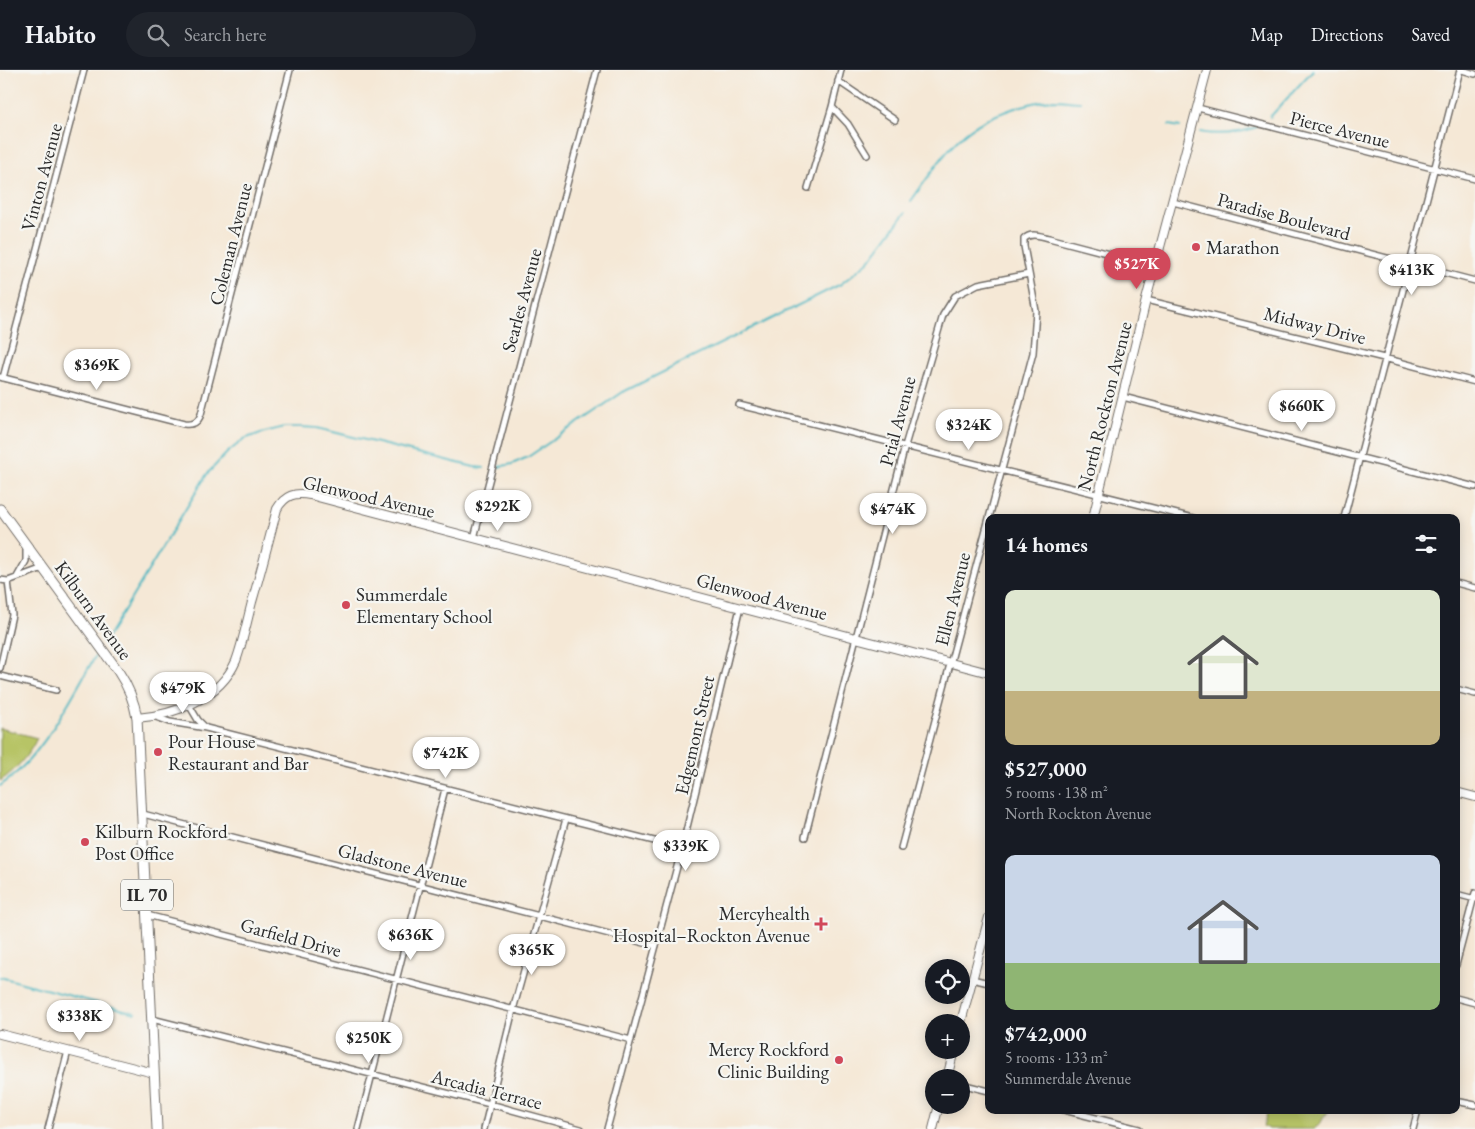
<!DOCTYPE html>
<meta charset="utf-8">
<style>
:root{--surface:#171b24;--page:#20242c;--text:#f1f3f6;--muted:#9ea1a6;--line:#363941;--accent:#d1495b}
body{margin:0;font-family:"EB Garamond",serif;background:var(--page);color:var(--text);height:100vh;display:flex;flex-direction:column;font-size:19px;white-space:nowrap}
*{box-sizing:border-box;margin:0}
p{font-size:16px;color:var(--muted)}
.icon{flex:none;width:28px;height:28px;fill:none;stroke:currentColor;stroke-width:2;stroke-linecap:round;stroke-linejoin:round}
.map{position:relative;flex:1;overflow:hidden}
.side{position:absolute;left:985px;top:444px;width:475px;height:600px;display:flex;flex-direction:column;background:var(--surface);border-radius:10px;box-shadow:0 2px 12px #0003}
.side>*{flex:none}
.tools{position:absolute;left:925px;top:889px;display:grid;gap:10px}
.tools a{display:grid;place-items:center;width:45px;height:45px;border-radius:50%;background:var(--surface);box-shadow:0 2px 12px #0003;font-size:25px}
.price{position:absolute;translate:-50% -42px;padding:0 11px;border-radius:18px;background:#fff;color:#222;font-size:16px;line-height:32px;filter:drop-shadow(0 1px 2px #0008)}
.price::after{content:'';position:absolute;left:50%;top:30px;width:15px;height:11px;margin-left:-8px;background:inherit;clip-path:polygon(0 0,100% 0,50% 100%)}
.price.on{background:var(--accent);color:#fff}
ul{padding:0;list-style:none}
li{display:grid;align-content:center;gap:10px;height:265px;padding:0 20px}
li span{display:grid;place-items:center;height:155px;border-radius:10px;color:#555}
li>.icon{margin-inline-start:auto}
span .icon{width:90px;height:90px;fill:#fffc;stroke-width:1}
li b{font-size:21px}
h2{display:flex;justify-content:space-between;align-items:center;height:60px;padding:0 20px;font-size:21px}
header{display:flex;align-items:center;gap:30px;box-sizing:border-box;height:70px;padding:0 25px;background:var(--surface);border-bottom:1px solid var(--line)}
header strong{font-size:24px}
nav{display:flex;gap:28px;margin-inline-start:auto;font-size:18px}
.search{width:350px;height:45px;background:var(--page);display:flex;align-items:center;gap:12px;box-sizing:border-box;padding:0 18px;border-radius:28px;color:var(--muted);font-size:19px}
.map>svg:first-child{display:block}
</style>
<header>
<strong>Habito</strong>
<div class="search"><svg class="icon" aria-label="search" viewBox="0 0 24 24"><circle cx="10" cy="10" r="6"/><path d="M15 15l6 6"/></svg>Search here</div>
<nav><a>Map</a><a>Directions</a><a>Saved</a></nav>
</header>
<div class="map">
<svg width="1475" height="1059" viewBox="0 0 1475 1059">
<rect width="100%" height="100%" fill="#f6f6f2"/>
<filter id="ink" filterUnits="userSpaceOnUse"><feTurbulence type="fractalNoise" baseFrequency=".02" numOctaves="2"/><feDisplacementMap in="SourceGraphic" scale="10" xChannelSelector="R" yChannelSelector="G"/><feConvolveMatrix kernelMatrix="1 2 1 2 8 2 1 2 1" color-interpolation-filters="sRGB"/></filter>
<filter id="wash" filterUnits="userSpaceOnUse"><feTurbulence type="fractalNoise" baseFrequency=".0096" numOctaves="4" result="noise"/><feDisplacementMap in="SourceGraphic" scale="20" xChannelSelector="R" yChannelSelector="G"/><feGaussianBlur stdDeviation="1.12" result="paint"/><feColorMatrix in="noise" values="0 0 0 0 0 0 0 0 0 0 0 0 0 0 0 0 0 1.4 0 .05"/><feComposite in="paint" operator="in"/></filter>
<g filter="url(#wash)">
<rect width="100%" height="100%" fill="#f5e8d6"/>
<path fill="#b7c466" stroke="#717848" d="M0,658L37,668C30,684 15,701 0,711Z
M1268,1040H1328L1320,1054L1314,1059H1268L1263,1056Z"/>
<g fill="none" stroke-linecap="round" stroke-linejoin="round">
<path stroke="#49b7c2" stroke-width="2" d="M1270,47L1313,0
M1169,55L1180,57
M1200,62C1220,66 1237,64 1257,57
M911,131C927,109 941,86 961,67C980,48 1027,31 1054,30C1063,30 1072,32 1081,32
M498,397L512,394L528,387L623,322L841,214L869,191L905,143
M106,570L207,404L227,383L244,369L261,363L284,357H301L317,358L474,397L484,398
M0,716C43,687 69,630 95,587
M0,907L135,943"/>
</g>
</g>
<g filter="url(#ink)">
<g fill="none" stroke-linecap="round" stroke-linejoin="round">
<g stroke="#726d67" stroke-width="8">
<path id="street" d="M1462,0L1475,4
M838,11L895,50
M832,37L848,54L867,85
M1198,38L1475,109
M808,118L832,37L841,0
M1173,132L1475,211
M1146,230L1384,288L1475,312
M0,307L184,354C193,355 198,353 201,344L290,0
M3,308L84,0
M1123,327L1475,417
M739,335L1193,448
M1344,448L1460,0
M474,468L597,0
M17,507L26,491V478
M0,510L8,511L43,498
M1456,513L1475,518
M0,598L12,545L8,511
M0,606L56,620
M1456,619L1475,624
M189,635L198,650L206,658
M156,647L170,652L206,658L682,778
M143,744L656,876
M805,767L905,376L943,245L955,226L978,214L1029,204
M901,778L1033,283L1036,241L1024,176V169C1031,162 1040,166 1049,168L1156,196
M1456,824L1475,829
M147,845L631,970
M1456,895L1475,823
M972,909L989,913
M1456,928L1475,933
M152,949L490,1034L581,1059
M961,1014L989,1021
M1456,1031L1475,1035
M1064,1040L1139,1059
M48,1059L68,981
M358,1059L445,719
M484,1059L513,940L566,749
M607,1059L682,778L740,538
M1413,1059L1418,1040"/>
</g>
<g stroke="#726d67" stroke-width="10">
<path id="secondary" d="M1093,448L1146,230L1207,0
M137,648C175,645 220,628 236,591C243,572 247,551 252,532C261,501 269,470 277,439C285,425 295,422 310,425L989,603
M1456,722L1475,727
M961,952L989,847
M0,964L154,1003
M947,1008L954,980
M933,1059L939,1035"/>
</g>
<g stroke="#726d67" stroke-width="11">
<path id="primary" d="M0,439L118,601C128,616 134,630 137,648L157,1059"/>
</g>
<use href="#street" stroke="#fff" stroke-width="5"/>
<use href="#secondary" stroke="#fff" stroke-width="8"/>
<use href="#primary" stroke="#fff" stroke-width="9"/>
</g>
</g>
<g fill="#d1495b" stroke="#f6f6f2" stroke-width="2">
<circle cx="1196" cy="177" r="5"/>
<circle cx="346" cy="535" r="5"/>
<circle cx="158" cy="682" r="5"/>
<circle cx="85" cy="772" r="5"/>
<path d="M818.5 846.5h5v5h5v5h-5v5h-5v-5h-5v-5h5z"/>
<circle cx="839" cy="990" r="5"/>
</g>
<g text-anchor="middle" stroke-width="4.5" stroke-linejoin="round" paint-order="stroke">
<rect fill="#f6f6f2" stroke="#686867" stroke-width="1" x="121" y="809.5" width="52" height="31" rx="4"/>
<g font-size="18" font-weight="bold" fill="#2b2b2b">
<text x="147" y="831">IL 70</text>
</g>
<g font-size="19" fill="#2b2b2b" stroke="#f6f6f2">
<text transform="translate(1340 59) rotate(14)" y="7">Pierce Avenue</text>
<text transform="translate(41 107) rotate(-75)" y="7">Vinton Avenue</text>
<text transform="translate(1284 146) rotate(15)" y="7">Paradise Boulevard</text>
<text transform="translate(230 174) rotate(-76)" y="7">Coleman Avenue</text>
<text transform="translate(521 230) rotate(-75)" y="7">Searles Avenue</text>
<text transform="translate(1315 255) rotate(14)" y="7">Midway Drive</text>
<text transform="translate(1104 336) rotate(-76)" y="7">North Rockton Avenue</text>
<text transform="translate(897 351) rotate(-75)" y="7">Prial Avenue</text>
<text transform="translate(369 426) rotate(13)" y="7">Glenwood Avenue</text>
<text transform="translate(762 526) rotate(15)" y="7">Glenwood Avenue</text>
<text transform="translate(952 529) rotate(-76)" y="7">Ellen Avenue</text>
<text transform="translate(94 540) rotate(54)" y="7">Kilburn Avenue</text>
<text transform="translate(694 665) rotate(-77)" y="7">Edgemont Street</text>
<text transform="translate(403 795) rotate(14)" y="7">Gladstone Avenue</text>
<text transform="translate(291 867) rotate(15)" y="7">Garfield Drive</text>
<text transform="translate(487 1019) rotate(14)" y="7">Arcadia Terrace</text>
</g>
<g font-size="19" fill="#2b2b2b" stroke="#f6f6f2" text-anchor="start">
<text x="1206" y="184">Marathon</text>
<text x="356" y="531">Summerdale<tspan x="356" dy="22">Elementary School</tspan></text>
<text x="168" y="678">Pour House<tspan x="168" dy="22">Restaurant and Bar</tspan></text>
<text x="95" y="768">Kilburn Rockford<tspan x="95" dy="22">Post Office</tspan></text>
<text x="810" y="850" text-anchor="end">Mercyhealth<tspan x="810" dy="22">Hospital–Rockton Avenue</tspan></text>
<text x="829" y="986" text-anchor="end">Mercy Rockford<tspan x="829" dy="22">Clinic Building</tspan></text>
</g>
</g>
</svg>
<div class="tools">
<a><svg class="icon" aria-label="locate" viewBox="0 0 24 24"><circle cx="12" cy="12" r="6"/><path d="M12 2v4M12 18v4M2 12h4M18 12h4"/></svg></a>
<a>+</a>
<a>−</a>
</div>
<b class="price on" style="left:1137px;top:220px">$527K</b>
<b class="price" style="left:1412px;top:226px">$413K</b>
<b class="price" style="left:97px;top:321px">$369K</b>
<b class="price" style="left:1302px;top:362px">$660K</b>
<b class="price" style="left:969px;top:381px">$324K</b>
<b class="price" style="left:498px;top:462px">$292K</b>
<b class="price" style="left:893px;top:465px">$474K</b>
<b class="price" style="left:183px;top:644px">$479K</b>
<b class="price" style="left:446px;top:709px">$742K</b>
<b class="price" style="left:686px;top:802px">$339K</b>
<b class="price" style="left:411px;top:891px">$636K</b>
<b class="price" style="left:532px;top:906px">$365K</b>
<b class="price" style="left:80px;top:972px">$338K</b>
<b class="price" style="left:369px;top:994px">$250K</b>
<section class="side">
<h2>14 homes<svg class="icon" aria-label="filters" viewBox="0 0 24 24"><path d="M4 7h16M4 17h16"/><circle cx="9" cy="7" r="2"/><circle cx="15" cy="17" r="2"/></svg></h2>
<ul>
<li><span style="background:linear-gradient(#dfe7d0 65%,#c2b280 0)"><svg class="icon" aria-label="home" viewBox="0 0 24 24"><path d="M3 11l9-7 9 7M6 9v11h12V9"/></svg></span><div><b>$527,000</b><p>5 rooms · 138 m²</p><p>North Rockton Avenue</p></div></li>
<li><span style="background:linear-gradient(#c9d6e8 70%,#8fb573 0)"><svg class="icon" aria-label="home" viewBox="0 0 24 24"><path d="M3 11l9-7 9 7M6 9v11h12V9"/></svg></span><div><b>$742,000</b><p>5 rooms · 133 m²</p><p>Summerdale Avenue</p></div></li>
</ul>
</section>
</div>
